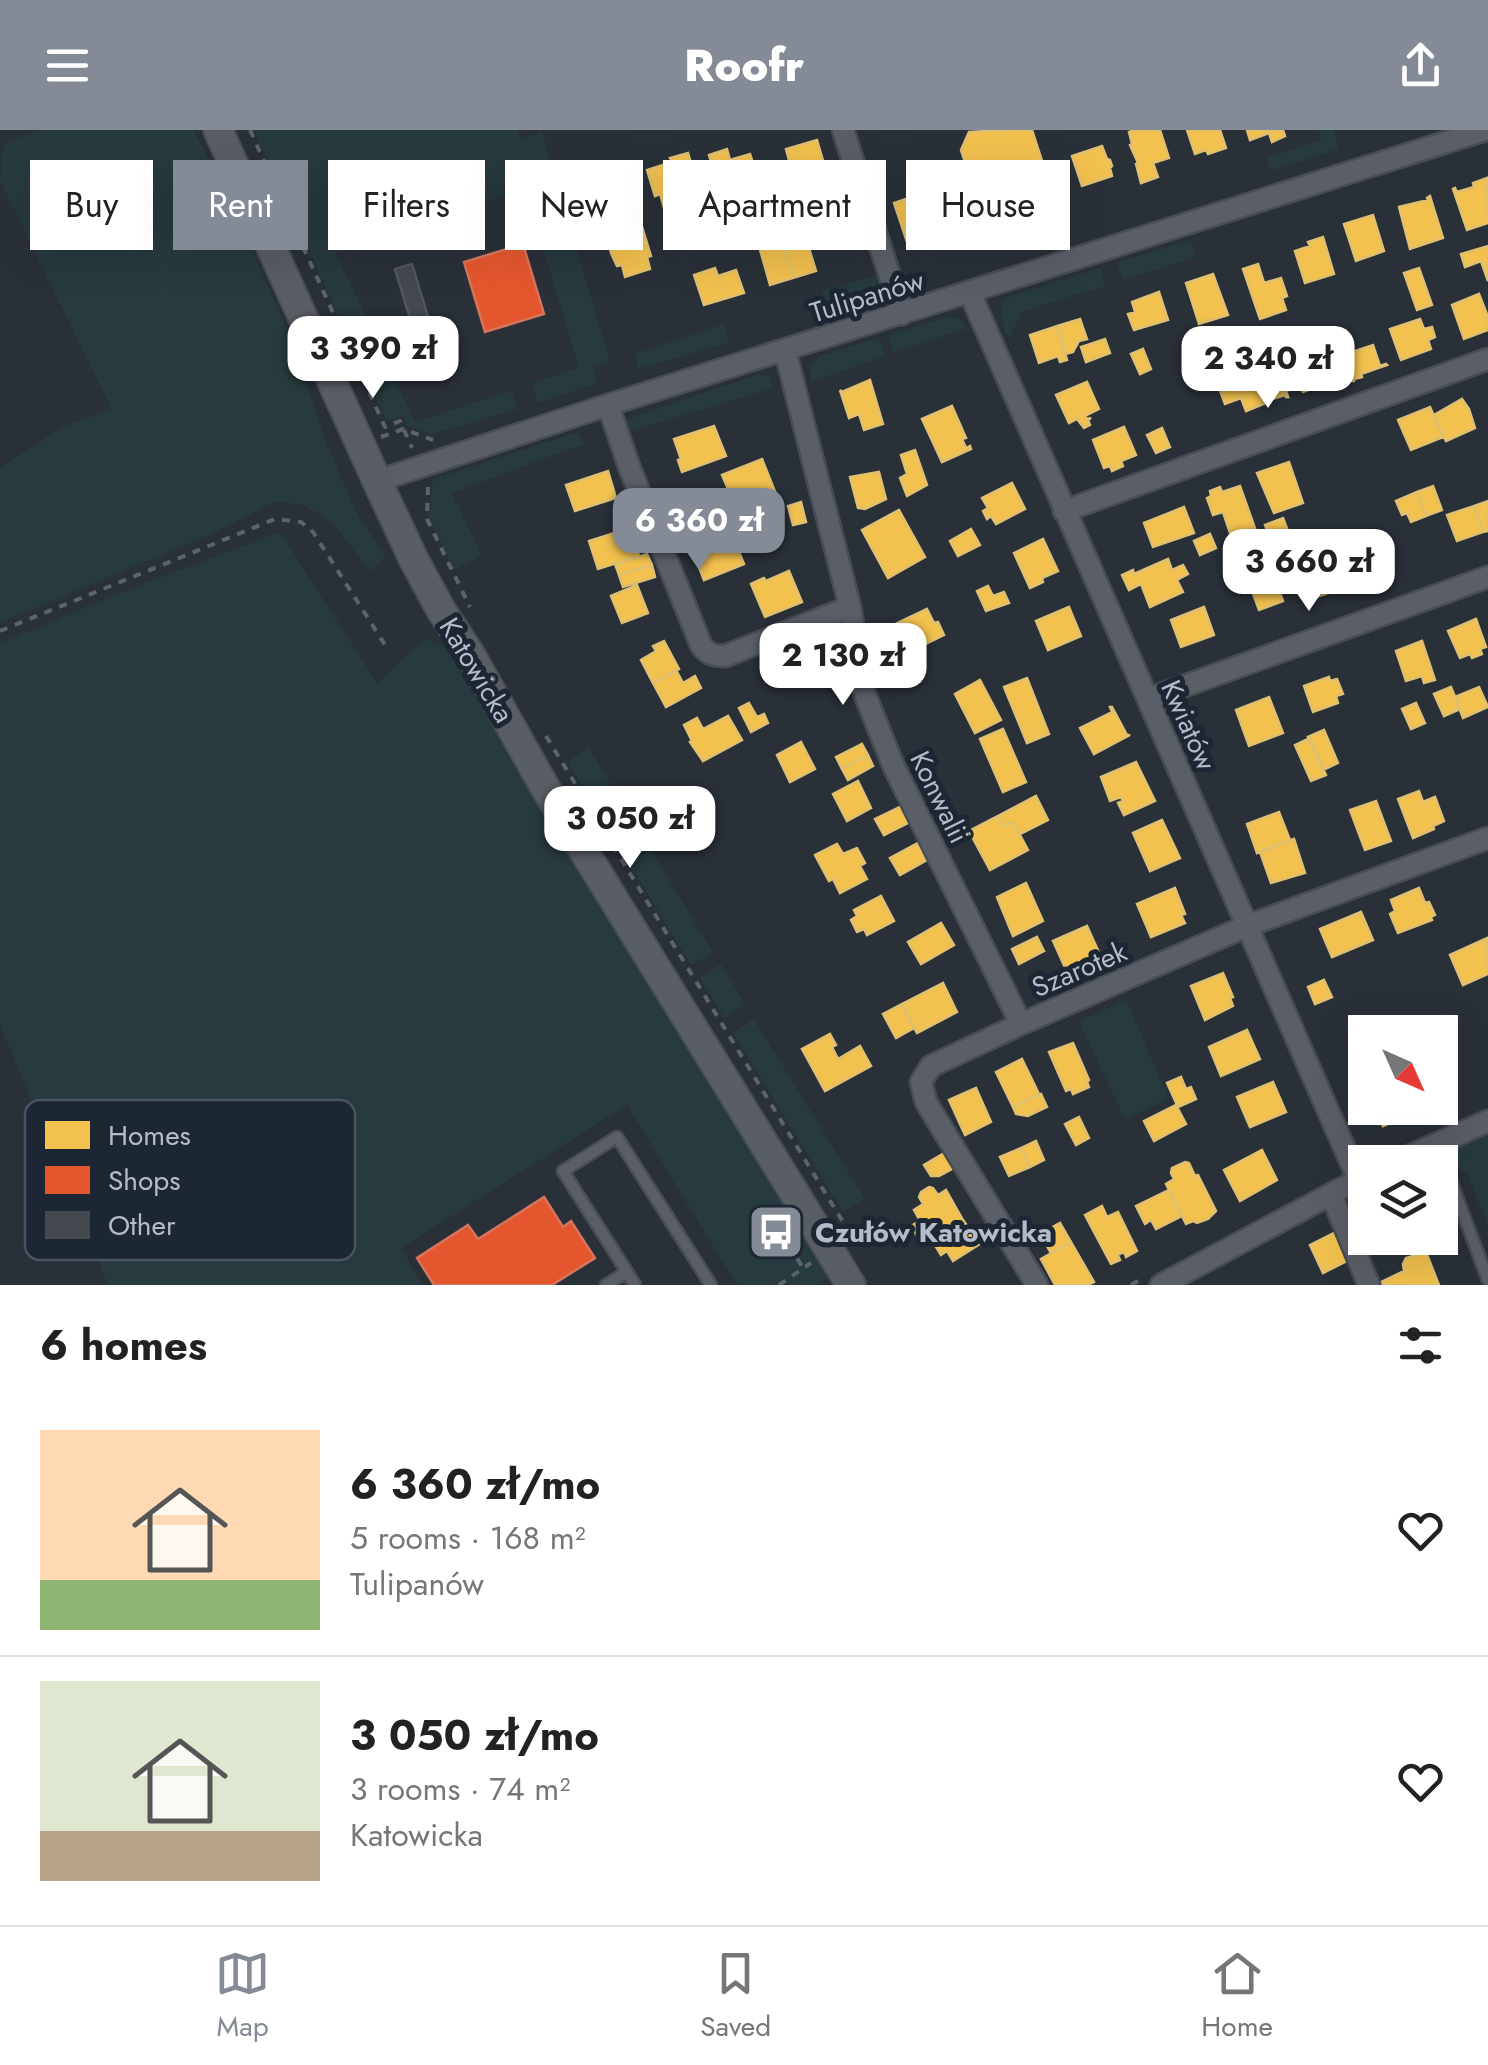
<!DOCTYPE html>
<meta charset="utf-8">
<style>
:root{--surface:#fff;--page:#f2f2f2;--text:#222;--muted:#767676;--line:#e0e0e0;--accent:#848b96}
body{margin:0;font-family:Jost,sans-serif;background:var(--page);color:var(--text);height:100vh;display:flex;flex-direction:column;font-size:38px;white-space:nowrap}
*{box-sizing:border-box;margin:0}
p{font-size:32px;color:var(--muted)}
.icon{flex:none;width:55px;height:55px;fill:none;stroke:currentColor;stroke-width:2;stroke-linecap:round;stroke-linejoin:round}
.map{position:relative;height:1155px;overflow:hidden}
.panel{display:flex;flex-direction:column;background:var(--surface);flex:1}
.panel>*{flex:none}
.hud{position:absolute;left:30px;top:30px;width:1430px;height:90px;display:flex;gap:20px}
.needle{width:65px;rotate:135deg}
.controls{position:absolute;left:1348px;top:885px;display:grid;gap:20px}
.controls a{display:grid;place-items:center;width:110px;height:110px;border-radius:0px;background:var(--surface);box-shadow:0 10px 40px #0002;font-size:50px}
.price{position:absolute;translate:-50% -85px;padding:0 22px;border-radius:20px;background:#fff;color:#222;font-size:32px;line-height:65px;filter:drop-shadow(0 2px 5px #0008)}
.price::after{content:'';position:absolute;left:50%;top:60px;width:30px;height:22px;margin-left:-15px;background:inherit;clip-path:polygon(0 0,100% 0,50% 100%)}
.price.active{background:var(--accent);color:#fff}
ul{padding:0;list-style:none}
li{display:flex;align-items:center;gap:30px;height:250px;padding:0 40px}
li+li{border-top:2px solid var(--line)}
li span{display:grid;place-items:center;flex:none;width:280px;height:200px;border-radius:0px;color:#555}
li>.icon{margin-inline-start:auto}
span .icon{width:120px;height:120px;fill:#fffc;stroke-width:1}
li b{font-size:42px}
h2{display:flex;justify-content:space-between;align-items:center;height:120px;padding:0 40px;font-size:42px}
.tag{padding:0 35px;border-radius:0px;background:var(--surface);box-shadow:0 10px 40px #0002;font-size:35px;line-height:90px}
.tag.active{background:var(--accent);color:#fff}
header{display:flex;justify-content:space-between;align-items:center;height:130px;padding:0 40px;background:var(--accent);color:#fff;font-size:45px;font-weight:800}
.menu{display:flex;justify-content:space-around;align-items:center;height:140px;border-top:2px solid var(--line);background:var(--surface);font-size:28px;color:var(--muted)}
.menu a{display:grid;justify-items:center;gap:5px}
.menu .active{color:var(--accent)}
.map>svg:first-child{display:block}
</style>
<header><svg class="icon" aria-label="menu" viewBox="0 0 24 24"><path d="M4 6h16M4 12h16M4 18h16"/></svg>Roofr<svg class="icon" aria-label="share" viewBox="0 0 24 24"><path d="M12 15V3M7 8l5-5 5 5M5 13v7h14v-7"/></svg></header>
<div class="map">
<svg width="1488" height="1155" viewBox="0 0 1488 1155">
<rect width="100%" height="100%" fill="#2a3038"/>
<path fill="#273a3e" d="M40,0H193L227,63L289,204L329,320L359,387L386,427L370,441L331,391L303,375L276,371L209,405L0,493V338L61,298L111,278L0,50L3,16Z
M254,0H517L521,10L542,2L610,232L593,236L597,253L537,273L532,253L579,238L525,59L336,123L415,292L511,261L518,279L432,304L406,295L403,286L386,291Z
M1318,0H1334L1339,19L1271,41L1266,28L1321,10Z
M1190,110L1196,127L1123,150L1117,133Z
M1100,138L1105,156L1021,182L1011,207L1006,204L1000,184L1005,168Z
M878,144L884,163L827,181L822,162Z
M949,186L962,190L967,198L894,223L888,205Z
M724,194L730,212L638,239L634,224Z
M879,208L885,226L811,252C810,239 810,233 820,226Z
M760,244L769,247L774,258L630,301L627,292L633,287Z
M578,302L584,314L452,363L482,426L454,440L429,387L433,349Z
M280,402L377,553L425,509L445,517L830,1146L817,1155H737L627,975L401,1118L422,1155H108L0,895V513L127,460Z
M589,618L713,822L691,835L567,632Z
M721,834L745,874L724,888L700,848Z
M1126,870L1169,968L1125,990L1079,891Z
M754,889L865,1069L843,1082L733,903Z
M1488,1002V1094L1468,1045L1455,1035C1452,1013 1472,1010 1488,1002Z"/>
<path fill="#f2c14e" stroke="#dfc073" stroke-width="2.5" d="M1005,0H1032L1057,77L1029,80L1030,90L1007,81L991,86L981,81L961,20L969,2Z
M1134,0H1160L1169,28L1153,33L1158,47L1141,53L1136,34L1138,33L1130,15L1132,14L1129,2Z
M1187,0H1220L1226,18L1208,24L1206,20L1195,24Z
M1247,0H1283L1285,6L1272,12L1269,3L1250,10Z
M817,10L827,44L811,48L813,54L791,61L784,36L790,34L786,19Z
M1102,16L1107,29L1110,30L1112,36L1110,38L1112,46L1082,56L1072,26Z
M727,19L730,30L750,24L764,66L726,78L721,62L723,61L720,50L717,51L709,25Z
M688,23L694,43L691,44L694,54L697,53L704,72L686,78L685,74L665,81L660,64L655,66L647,40L672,32L670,28Z
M1487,48L1488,93L1467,100L1453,59L1455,58L1457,62L1474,57L1473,53Z
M929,61L939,90L952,86L959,107L944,112L941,101L907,112L894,73Z
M1430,66L1443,108L1410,119L1399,77L1428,70L1427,68Z
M841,69L849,84L834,92L826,78Z
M623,85L628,88L629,93L640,90L651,126L647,127L650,139L625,147L622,135L617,136L611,123L606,100L616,97L615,92L617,87Z
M1373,85L1384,121L1356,131L1344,94Z
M804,102L816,141L793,148L782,109Z
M1323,107L1334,144L1305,153L1295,121L1310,116L1308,112Z
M782,109L793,148L770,155L759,116Z
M1488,116V151L1481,131L1465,137L1461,124Z
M1258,134L1264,153L1281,148L1287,166L1282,168L1286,180L1260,189L1243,139Z
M715,138L718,146L736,140L744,163L704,175L694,145Z
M1419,138L1432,175L1417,180L1404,143Z
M1213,144L1228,185L1199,194L1186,153Z
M1159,162L1168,190L1134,200L1128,184L1135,182L1132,172Z
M1479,164L1488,187V200L1464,209L1452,175Z
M1080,189L1087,209L1079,211L1073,222L1066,224L1057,196Z
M1420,189L1424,199L1432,197L1435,207L1428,210L1431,219L1401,230L1390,199Z
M1057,196L1067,230L1060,232L1058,226L1039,233L1030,205Z
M1245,199L1250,213L1225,221L1220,207Z
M1105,209L1110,223L1086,232L1081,217Z
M1284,214L1289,227L1304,222L1317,257L1303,262L1301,256L1286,261L1288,267H1286L1269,219Z
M1373,215L1380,236L1386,234L1387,235L1361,244L1362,247L1354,249V252L1353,250L1344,253L1343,256L1334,228Z
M1143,219L1151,239L1140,244L1131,224Z
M1269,219L1285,265L1273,269L1257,224Z
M1254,239L1266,273L1246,281L1241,268L1225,274L1217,253Z
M870,250L883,294L864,300L859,284L849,288L840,260L842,262Z
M1087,252L1099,279L1085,286L1087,289L1091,288L1088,290L1090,295L1084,298L1077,289L1069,293L1056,265Z
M1462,269L1469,279L1475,298L1446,311L1434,285Z
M952,276L966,308L962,309L966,318L970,316L971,319L942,332L922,289Z
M1430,277L1443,307L1411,320L1398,290Z
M714,296L726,326L682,342L678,330L681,329L674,309Z
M1124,297L1136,325L1121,331L1123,336L1112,341L1110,336L1104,338L1093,310Z
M1162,298L1170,317L1156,323L1147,305Z
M915,320L927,355L907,366L900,348L907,344L901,325Z
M762,329L776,364L737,380L722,345Z
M1289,332L1303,373L1274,383L1257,343Z
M608,341L616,368L575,381L566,355Z
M879,342L886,369L865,379L858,378L850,347Z
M1012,353L1025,379L996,394L991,386L987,389L983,381L988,378L982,368Z
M1240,356L1256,401L1252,402L1255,410L1239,416L1236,408L1232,409L1223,382L1213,385L1207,368L1211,366L1210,361L1220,357L1222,362Z
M1433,356L1442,380L1426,386L1417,362Z
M1417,362L1426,386L1411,392L1407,383L1402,385L1396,371Z
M1488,371V401L1483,402L1474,376Z
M801,372L806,392L793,395L788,376Z
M1474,376L1483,402L1457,411L1447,385Z
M1184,377L1194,403L1153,417L1144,393Z
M899,380L925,427L888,448L862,400Z
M1283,388L1290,406L1272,414L1265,395Z
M682,391L690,408L671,416L664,399Z
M630,398L639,426L598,439L589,411Z
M971,399L980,415L958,426L950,411Z
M1210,404L1216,418L1200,425L1194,411Z
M733,407L744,434L704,450L693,422Z
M1353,408L1367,449L1340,459L1326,417Z
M1043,409L1058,441L1042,448L1043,452L1030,458L1014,423Z
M1326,417L1340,459L1314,468L1306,443L1302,444L1297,429Z
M647,424L652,435L619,445L615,434Z
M1168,429L1172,440L1183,435L1188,444L1177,450L1183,462L1150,477L1141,454L1129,460L1122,445L1133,440L1134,444Z
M652,435L655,447L623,457L619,445Z
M789,441L802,472L765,487L751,454L764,448L766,451Z
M1273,444L1283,471L1259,480L1249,453Z
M637,455L648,483L622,493L611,466Z
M988,456L993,466L1004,462L1009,473L986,481L977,461Z
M1069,477L1081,506L1048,520L1036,491Z
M1204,477L1214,505L1181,517L1171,490Z
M927,479L934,493L938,492L944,505L903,525L899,516L905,512L904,510L901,512L893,495Z
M1476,489L1486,517L1480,519L1482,524L1472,528L1470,524L1460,528L1448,501Z
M664,511L679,539L653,553L641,530L656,521L653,516Z
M1422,511L1435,550L1424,553L1422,546L1406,551L1396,521Z
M676,540L683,553L695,546L701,558L666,577L653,553Z
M1329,547L1330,551L1337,549L1343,564L1336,566L1338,573L1313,582L1304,556Z
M1027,548L1049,604L1027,613L1004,557Z
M980,550L1001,590L975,603L955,564Z
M1451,557L1460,579L1444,586L1434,564Z
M1479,557L1488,577L1463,588L1455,567Z
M1269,567L1283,603L1249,616L1236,580Z
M749,573L757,587L764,584L768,593L751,602L739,578Z
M1416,573L1425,593L1411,599L1402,579Z
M1110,577H1112L1127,605H1130L1094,624L1080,598L1112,582Z
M728,586L742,610L703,631L690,612L692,611L684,595L697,588L703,599Z
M1003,599L1026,652L1003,662L980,609Z
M1324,600L1338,633L1323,640L1308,607Z
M1310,608L1326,645L1311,651L1295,615Z
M801,612L815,639L790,652L777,625Z
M862,614L868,625L842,639L836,627Z
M868,625L873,636L848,650L842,639Z
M1136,632L1155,671L1124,685L1118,673L1123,671L1121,667L1110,671L1101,647Z
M858,651L871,678L847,691L833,664Z
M1419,661L1423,672L1435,667L1444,691L1433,696L1434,699L1413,708L1398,669Z
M1036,666L1048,690L1020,704L1013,692L1004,696L998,686Z
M1376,671L1391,711L1365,720L1350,680Z
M902,676L910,692L884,705L875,689Z
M1279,682L1290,710L1257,723L1247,694Z
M998,686L1004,696L1013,692L1028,720L990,740L969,701Z
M1162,690L1180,728L1150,741L1133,703Z
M1294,709L1305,743L1271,753L1260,722Z
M918,713L927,730L900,745L890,728Z
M837,714L843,724L857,718L865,733L860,736L867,749L840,763L833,749L829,751L815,725Z
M1026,753L1043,791L1013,806L997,767Z
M1175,758L1185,784L1181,785L1185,793L1151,807L1137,774Z
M1419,758L1425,773L1429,772L1435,785L1431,787L1432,790L1398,803L1390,784L1395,781L1391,770Z
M881,766L894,791L867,805L864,799L857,802L851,790L857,786L854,780Z
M1361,782L1373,810L1332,827L1320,799Z
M941,793L954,815L921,834L908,812Z
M1087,796L1102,829L1068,844L1053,811Z
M1037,807L1044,821L1019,834L1012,819Z
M1487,808L1488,844L1463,855L1450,825Z
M1223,843L1233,867L1230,868L1233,876L1205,890L1191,856Z
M1324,850L1332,867L1315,874L1308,857Z
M943,853L957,882L917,903L902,874Z
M902,874L914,898L896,908L883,884Z
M1247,900L1260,929L1221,946L1209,917Z
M830,904L836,915L832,917L838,929L860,916L871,936L825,961L802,919Z
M1073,913L1089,950L1087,952L1089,957L1073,964L1071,959L1066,961L1049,922Z
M1022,929L1039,964L1013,977L996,942Z
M1181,947L1186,959L1191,957L1196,969L1178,977L1167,953Z
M1273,952L1286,982L1250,997L1237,967Z
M976,958L991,992L965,1005L949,970Z
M1041,964L1047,977L1028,986L1016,984L1013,977Z
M1176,975L1186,994L1154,1011L1144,991Z
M1374,978H1410L1412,983L1383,996Z
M1079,987L1089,1008L1076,1015L1065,994Z
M1036,1011L1044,1030L1030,1037L1021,1018Z
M1021,1018L1030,1037L1009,1046L1000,1027Z
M1262,1020L1277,1050L1240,1071L1224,1040Z
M946,1022L954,1038L939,1046H931L924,1035Z
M1185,1032L1189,1033L1195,1046L1198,1045L1216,1081L1208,1089L1197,1093L1193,1091L1186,1094L1166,1054L1174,1049L1171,1043L1172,1038Z
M929,1057L933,1058L938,1065L946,1060L963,1090L980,1114L953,1131L947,1121L941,1125L928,1104L919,1109L911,1096L920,1091L914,1080L923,1074L919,1067L921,1062Z
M1169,1060L1182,1086L1156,1099L1151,1090L1145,1094L1136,1076Z
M1102,1076L1107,1087L1118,1082L1137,1121L1126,1127L1124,1122L1118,1125L1120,1130L1111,1134L1085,1085Z
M1060,1093L1071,1112L1051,1123L1040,1104Z
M1338,1101L1351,1129L1323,1143L1310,1115Z
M1071,1112L1094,1152L1088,1155H1055L1041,1129Z
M1426,1122L1439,1155H1380L1379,1153L1404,1141L1403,1134L1406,1128Z"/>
<path fill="#e4572e" stroke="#d6755c" stroke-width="2.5" d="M523,114L544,184L485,202L464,132Z
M544,1067L563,1097L571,1091L595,1128L552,1155H434L417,1128L468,1095L478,1109Z"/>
<path fill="#444950" stroke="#52575f" stroke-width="2.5" d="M412,134L443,236L426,241L395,139Z"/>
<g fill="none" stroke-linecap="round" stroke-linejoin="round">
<g stroke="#484c53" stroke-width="15">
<path id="service" d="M1437,1014L1488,1150
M627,1142L635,1155
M606,1155L627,1142L563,1041L617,1007L711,1155"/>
</g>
<g stroke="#484c53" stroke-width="25">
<path id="minor" d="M843,0L902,184
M970,163L1358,1049
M785,220L850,477L865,565L894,637L1021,894
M608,275L630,339L701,515C708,524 713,526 725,526L850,477
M377,351L608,275L1485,0
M1064,381L1488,229
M1148,569L1488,447
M1396,1032L1488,991
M1331,1064L1369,1155
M1037,1155L926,972L921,952L931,936L1021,894L1247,796L1488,708
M1161,1155L1365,1046"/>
</g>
<g stroke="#484c53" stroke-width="32">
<path id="secondary" d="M218,0L377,351L414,430L441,480L470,524L547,661L851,1155"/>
</g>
<path stroke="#5d636a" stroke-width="4" stroke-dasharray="8 8" stroke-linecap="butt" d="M250,0L385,297L400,291L412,318
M381,307L403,299L433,310
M428,357L427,389L470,477
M0,501L275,389L301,392L313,402L387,518
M546,606L843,1092
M772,1088L803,1138
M779,1155L811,1133
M1131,1155L1140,1150"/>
<use href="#service" stroke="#5a5e66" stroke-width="10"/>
<use href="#minor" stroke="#5a5e66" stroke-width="20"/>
<use href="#secondary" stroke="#595d64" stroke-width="28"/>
</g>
<defs>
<g id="bus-square" transform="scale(2.875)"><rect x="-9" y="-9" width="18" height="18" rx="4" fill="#848b96" stroke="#1d2633"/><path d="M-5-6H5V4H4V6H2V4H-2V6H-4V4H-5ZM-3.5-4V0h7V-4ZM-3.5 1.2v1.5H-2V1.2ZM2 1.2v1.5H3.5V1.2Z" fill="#fff"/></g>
</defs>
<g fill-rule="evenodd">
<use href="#bus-square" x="776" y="1102"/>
</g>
<g text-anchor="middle" stroke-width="10" stroke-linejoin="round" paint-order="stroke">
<g font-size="28" fill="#b4bcc9" stroke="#1d2633">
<text transform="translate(867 166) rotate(-17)" y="10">Tulipanów</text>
<text transform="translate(477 540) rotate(59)" y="10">Katowicka</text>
<text transform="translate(1189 595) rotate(66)" y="10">Kwiatów</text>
<text transform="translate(940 667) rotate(64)" y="10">Konwalii</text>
<text transform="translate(1079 839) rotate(-23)" y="10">Szarotek</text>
</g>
<g font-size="28" font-weight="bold" fill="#b4bcc9" stroke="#1d2633" text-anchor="start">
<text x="815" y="1112">Czułów Katowicka</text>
</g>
</g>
<rect x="25" y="970" width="330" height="160" rx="15" fill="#1d2633" stroke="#4a5360" stroke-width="2.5"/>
<rect x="45" y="991" width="45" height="28" fill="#f2c14e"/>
<rect x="45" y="1036" width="45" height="28" fill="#e4572e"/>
<rect x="45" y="1081" width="45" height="28" fill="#444950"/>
<g font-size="28" fill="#b4bcc9">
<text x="108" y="1015">Homes</text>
<text x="108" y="1060">Shops</text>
<text x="108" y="1105">Other</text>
</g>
</svg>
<div class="controls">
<a><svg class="needle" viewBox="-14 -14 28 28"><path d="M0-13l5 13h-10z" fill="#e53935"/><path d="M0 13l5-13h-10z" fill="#767676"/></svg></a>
<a><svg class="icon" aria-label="layers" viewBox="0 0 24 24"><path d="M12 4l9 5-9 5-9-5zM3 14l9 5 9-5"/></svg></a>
</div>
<b class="price" style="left:373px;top:271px">3 390 zł</b>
<b class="price" style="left:1268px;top:281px">2 340 zł</b>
<b class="price active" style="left:699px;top:443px">6 360 zł</b>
<b class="price" style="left:1309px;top:484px">3 660 zł</b>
<b class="price" style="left:843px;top:578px">2 130 zł</b>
<b class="price" style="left:630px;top:741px">3 050 zł</b>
<div class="hud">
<a class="tag">Buy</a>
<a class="tag active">Rent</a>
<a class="tag">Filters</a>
<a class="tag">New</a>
<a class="tag">Apartment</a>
<a class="tag">House</a>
</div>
</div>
<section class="panel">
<h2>6 homes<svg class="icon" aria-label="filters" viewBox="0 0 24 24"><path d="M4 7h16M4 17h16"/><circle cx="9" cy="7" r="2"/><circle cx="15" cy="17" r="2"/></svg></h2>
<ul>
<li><span style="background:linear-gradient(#ffd9b3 75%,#8fb573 0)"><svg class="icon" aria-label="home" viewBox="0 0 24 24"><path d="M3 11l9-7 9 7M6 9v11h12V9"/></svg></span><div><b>6 360 zł/mo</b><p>5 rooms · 168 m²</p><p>Tulipanów</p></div><svg class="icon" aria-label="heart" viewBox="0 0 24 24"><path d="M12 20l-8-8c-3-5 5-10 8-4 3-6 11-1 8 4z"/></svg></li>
<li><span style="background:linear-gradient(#dfe7d0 75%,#b9a48a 0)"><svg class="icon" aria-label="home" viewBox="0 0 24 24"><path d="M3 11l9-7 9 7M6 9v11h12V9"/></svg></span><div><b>3 050 zł/mo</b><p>3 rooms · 74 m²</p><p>Katowicka</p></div><svg class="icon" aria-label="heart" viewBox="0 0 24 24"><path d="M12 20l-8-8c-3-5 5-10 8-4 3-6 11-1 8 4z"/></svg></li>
</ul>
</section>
<nav class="menu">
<a class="active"><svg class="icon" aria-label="map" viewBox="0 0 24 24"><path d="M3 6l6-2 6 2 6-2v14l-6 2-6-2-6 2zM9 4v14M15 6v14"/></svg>Map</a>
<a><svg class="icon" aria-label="saved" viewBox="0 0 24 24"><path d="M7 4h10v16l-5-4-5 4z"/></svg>Saved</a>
<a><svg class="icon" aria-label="home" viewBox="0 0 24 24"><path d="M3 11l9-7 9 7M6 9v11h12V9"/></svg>Home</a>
</nav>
